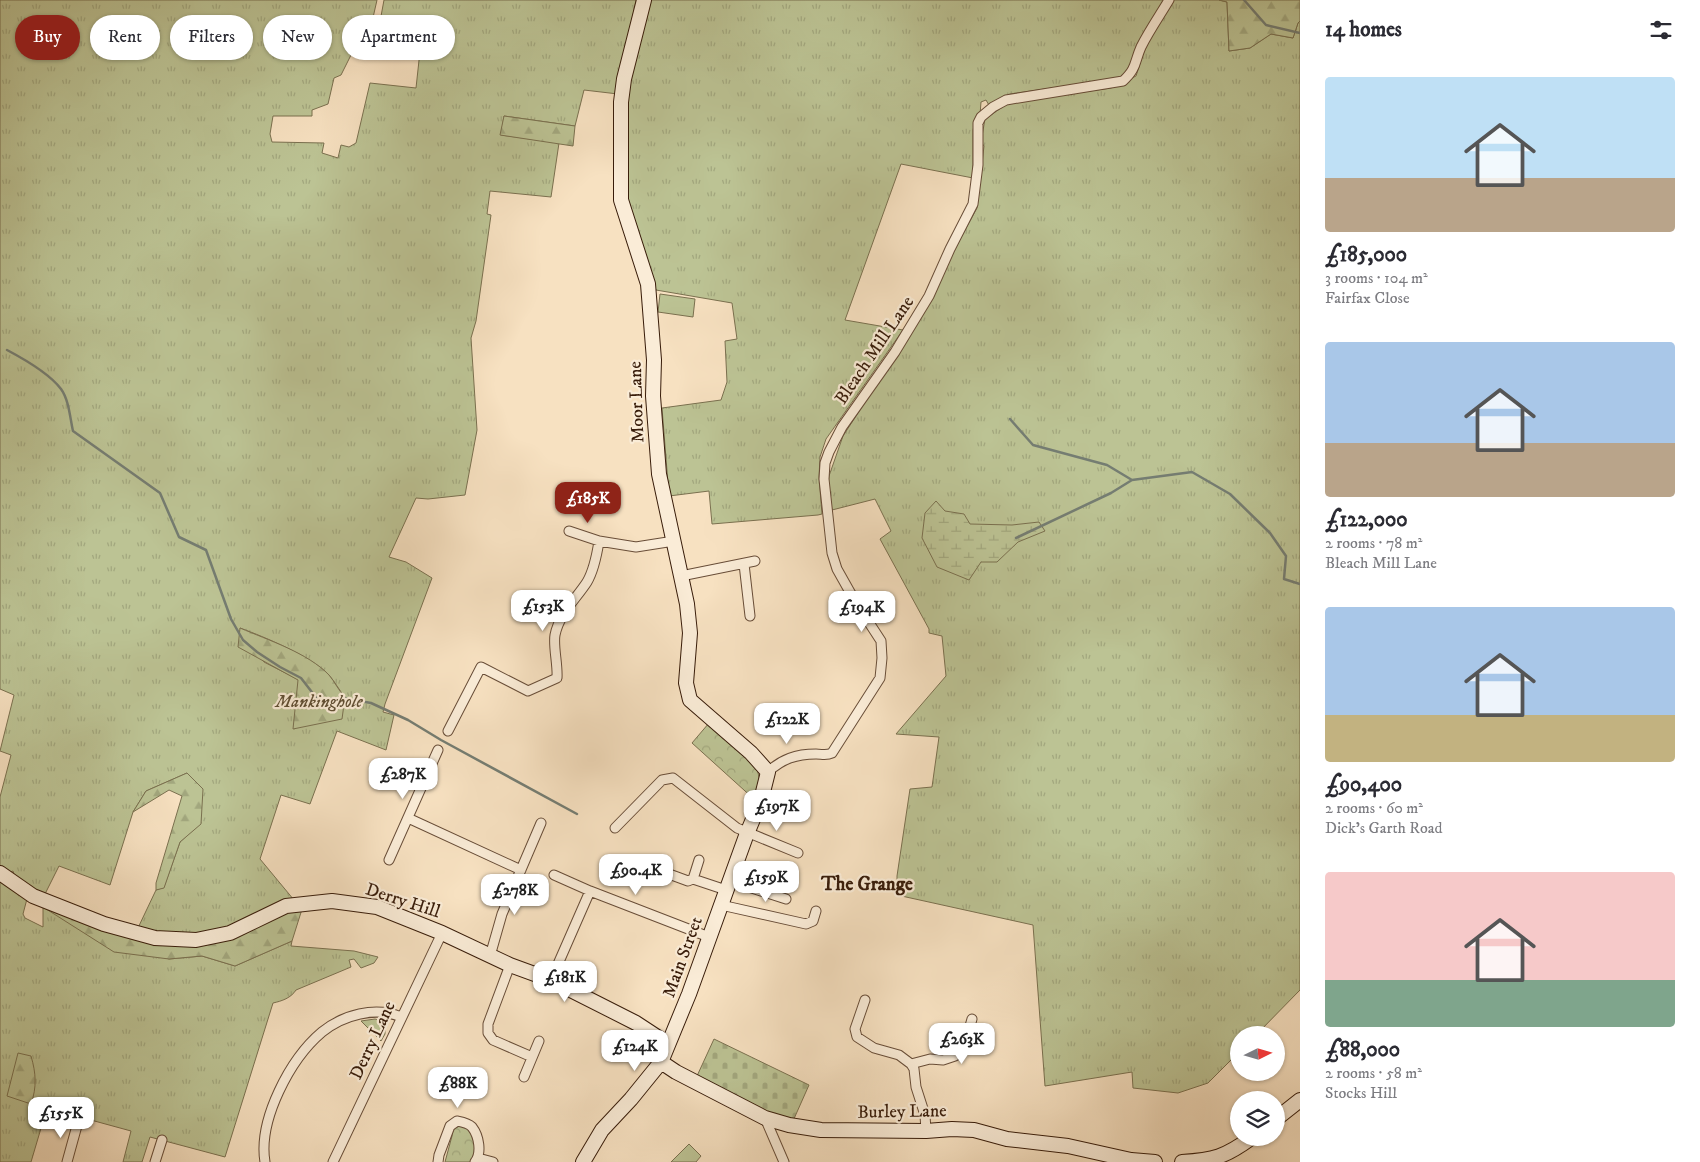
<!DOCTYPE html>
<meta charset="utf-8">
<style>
:root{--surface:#fff;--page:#f7f7f7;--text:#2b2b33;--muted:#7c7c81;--accent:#8f2418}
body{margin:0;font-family:"IM FELL DW Pica",serif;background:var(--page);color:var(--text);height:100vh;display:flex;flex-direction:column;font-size:19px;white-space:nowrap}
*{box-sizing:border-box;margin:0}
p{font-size:16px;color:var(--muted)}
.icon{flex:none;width:28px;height:28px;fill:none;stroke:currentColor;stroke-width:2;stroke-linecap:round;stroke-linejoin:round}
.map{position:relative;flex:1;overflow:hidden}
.drawer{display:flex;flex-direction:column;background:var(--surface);width:400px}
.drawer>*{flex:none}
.guide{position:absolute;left:15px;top:15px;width:475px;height:45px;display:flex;gap:10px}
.needle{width:32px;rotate:85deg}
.fabs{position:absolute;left:1230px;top:1026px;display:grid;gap:10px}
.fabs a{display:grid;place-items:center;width:55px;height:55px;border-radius:50%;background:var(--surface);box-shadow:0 1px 4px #0004;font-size:25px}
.price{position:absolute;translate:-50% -42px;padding:0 11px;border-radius:10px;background:#fff;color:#222;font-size:16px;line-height:32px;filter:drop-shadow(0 1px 2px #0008)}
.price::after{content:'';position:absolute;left:50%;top:30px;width:15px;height:11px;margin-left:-8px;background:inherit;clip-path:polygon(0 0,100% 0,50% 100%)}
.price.active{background:var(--accent);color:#fff}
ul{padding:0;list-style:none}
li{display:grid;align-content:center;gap:10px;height:265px;padding:0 25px}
li span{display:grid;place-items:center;height:155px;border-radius:5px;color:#555}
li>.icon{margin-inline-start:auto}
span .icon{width:90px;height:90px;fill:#fffc;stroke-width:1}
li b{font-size:21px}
h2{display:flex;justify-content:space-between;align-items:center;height:60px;padding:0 25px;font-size:21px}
.pill{padding:0 18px;border-radius:22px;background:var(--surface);box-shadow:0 1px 4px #0004;font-size:18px;line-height:45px}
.pill.active{background:var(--accent);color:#fff}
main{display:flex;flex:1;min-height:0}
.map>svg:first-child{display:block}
</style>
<main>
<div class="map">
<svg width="1300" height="1162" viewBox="0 0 1300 1162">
<defs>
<pattern id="grass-tufts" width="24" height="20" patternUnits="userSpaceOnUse" patternTransform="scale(1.25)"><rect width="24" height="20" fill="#bcc394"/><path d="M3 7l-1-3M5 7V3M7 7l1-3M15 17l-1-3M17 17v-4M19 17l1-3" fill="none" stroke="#a2a77e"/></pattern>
<pattern id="forest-firs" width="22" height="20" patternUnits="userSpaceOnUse" patternTransform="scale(1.25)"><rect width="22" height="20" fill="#bcc394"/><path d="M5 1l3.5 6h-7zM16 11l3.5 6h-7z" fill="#a2a77e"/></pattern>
<pattern id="wetland-marsh" width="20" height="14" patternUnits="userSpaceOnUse" patternTransform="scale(1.25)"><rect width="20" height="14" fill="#bcc394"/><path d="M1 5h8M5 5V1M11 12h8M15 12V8" fill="none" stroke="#a2a77e"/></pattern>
<pattern id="cemetery-stones" width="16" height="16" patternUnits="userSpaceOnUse" patternTransform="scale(1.25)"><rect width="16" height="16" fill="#bcc394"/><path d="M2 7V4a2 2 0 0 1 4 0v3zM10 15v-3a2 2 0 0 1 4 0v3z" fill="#a2a77e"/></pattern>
<pattern id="park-crowns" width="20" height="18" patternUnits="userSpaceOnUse" patternTransform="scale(1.25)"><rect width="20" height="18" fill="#bcc394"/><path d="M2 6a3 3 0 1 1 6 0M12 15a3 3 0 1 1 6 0" fill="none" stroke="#a2a77e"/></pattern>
</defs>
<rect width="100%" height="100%" fill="#f7e1c1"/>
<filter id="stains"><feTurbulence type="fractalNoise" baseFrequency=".004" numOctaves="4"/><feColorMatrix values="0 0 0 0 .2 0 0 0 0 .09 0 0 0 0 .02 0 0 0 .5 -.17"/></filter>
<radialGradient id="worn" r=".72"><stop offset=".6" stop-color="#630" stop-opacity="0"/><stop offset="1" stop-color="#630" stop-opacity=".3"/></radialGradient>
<path fill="url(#grass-tufts)" stroke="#7a704f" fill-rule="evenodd" d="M0,0H377L372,22L351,55L341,75L334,78L328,104L312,110V116H273L270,134L272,142L324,143L322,153L338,158L341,145L349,147L356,143L370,83L416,88L421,42L420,36L414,32L379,27L384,0H636L618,94L584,90L575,126L504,116L501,135L559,143L551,197L490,191L487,214L491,215L476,321L471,338L477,430L465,495L428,499L416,498L389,557L406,562L432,578L385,704L383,712L394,715L386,750L337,731L310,804L281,795L260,859L294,900L230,933L198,936L137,930L156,890L164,887L180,842L201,823L187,773L146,791L133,812L110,885L59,866L44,896L15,877L13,871L7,873L0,867V797L11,755L0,751L14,695L0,689ZM240,628C265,637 312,657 329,675C335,682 339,690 345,697L294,729L299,680L264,662Z
M649,0H1165L1133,66L1121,78L1010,94L996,101L990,107L986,100L981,102L980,115L976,119L973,130V178L901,164L845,320L903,330L826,439L820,457L819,477L822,514L818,515L712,524L709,491L669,496L662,408L721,400L727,382L725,341L737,339L732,303L656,290L622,195L626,96Z
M1173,0H1219L1227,2L1229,51L1250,48L1271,34L1293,38L1298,23L1300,21V990L1256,1035H1239V1052L1208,1083L1178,1093L1133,1088L1132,1072L1045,1086L1033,925L897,895V876L910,789L932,787L939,737L896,734L946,676L942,636L929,633V629L880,539L891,531L875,499L832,510L828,487L829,476L843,436L933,298L951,256L977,208L984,146L981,142L985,119L1010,102L1111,88L1136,76L1146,45Z
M0,877L28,895L23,914L25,918L43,927V907L169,959L202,956L235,966L292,941L291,946L354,951L378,957L374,963L361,968L354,959L349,960L351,967L296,990C291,998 282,1001 273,1003L225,1157L150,1137L142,1162H123L131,1131L47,1108L31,1162H0Z
M375,1019L379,1020L385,1026V1034L381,1041L361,1021Z"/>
<path fill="url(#forest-firs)" stroke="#7a704f" d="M1219,0H1300V21L1298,23L1293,38L1271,34L1250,48L1229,51L1227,2Z
M504,116L575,126L573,146L500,135Z
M240,628C268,640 308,653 329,675C335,682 338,690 345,697L342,719L293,729L298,680L238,647Z
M187,773L203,789L201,824L180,842L164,888L156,890V883L182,796L169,790L133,812L146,791Z
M303,906L292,941L235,966L202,956L169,959L114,952L43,907L178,944Z
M18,1053L31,1056C36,1073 37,1087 31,1104L7,1096Z"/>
<path fill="url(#wetland-marsh)" stroke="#7a704f" d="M936,501L945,511L964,514L970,524L1012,525L1039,522L1045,531L1018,542L997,562H981L969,580L937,567L922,538L925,513Z"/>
<path fill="url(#cemetery-stones)" stroke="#7a704f" d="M714,1039L809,1085L793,1121L772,1114L697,1076Z"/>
<path fill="url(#park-crowns)" stroke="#7a704f" d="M709,723L757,768L760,782L755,800L692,743Z
M460,1126C477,1129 476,1149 472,1162H445L452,1136C452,1130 455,1128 460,1126Z"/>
<path fill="#bcc394" stroke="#7a704f" d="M660,294L695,299L693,317L658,312Z
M689,1144L701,1156L696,1162H671Z"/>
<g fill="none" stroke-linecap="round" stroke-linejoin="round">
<path stroke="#757d72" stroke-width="2.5" d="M1244,0L1266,25L1300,33
M7,350C24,359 49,373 61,389C69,400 70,418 73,431L160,493L179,537L206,550L231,619L243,640L257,652L280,667L301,678L318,700L343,698L371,703L408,720L441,740L577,814
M1010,419L1033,445L1107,465L1132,480
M1016,538L1111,493L1132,480L1192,472L1230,494L1270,533L1286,556L1284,579L1300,584"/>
<g stroke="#684d38" stroke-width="11">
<path id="street" d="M569,531L599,541
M744,564L750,616
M681,576L755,561
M448,731L481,667L528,691L557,678C558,665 553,646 555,635C559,614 576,599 587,582C594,570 597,554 599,541L636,547L674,541
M768,772C782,759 796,754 816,754C822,754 826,756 832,753L880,678L882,658L881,641L855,601L837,569L832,553L824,479L825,463L829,452L842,427L895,352L929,296L950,249L973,204L978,165V123L981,117L993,107L1006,100L1123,81C1137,68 1134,63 1141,47C1149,31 1160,15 1169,0
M408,818L521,870
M615,828L662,780L673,778L737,828L798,853
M389,860L438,750
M669,874L688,881L693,879L726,890
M554,875L590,891L709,937
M693,879L699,860
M730,881L786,899
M721,905L806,924L813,921L816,911
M490,956L502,914L541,823
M510,965L488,1024V1033L493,1040L532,1057
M551,980L590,891
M865,1000L855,1029L857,1037L874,1048L899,1055L911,1064L914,1069L916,1087L925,1115L926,1131
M911,1064L930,1059L943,1060L955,1056L960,1049L964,1035L970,1026L972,1019
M524,1077L539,1041
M765,1118L784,1162
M478,1158L493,1162
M67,1162L78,1122
M155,1162L162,1140
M265,1162C258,1120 290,1059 322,1032C343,1015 375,1006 401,1017
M333,1162L442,933
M438,1162L439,1155L450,1126L457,1121C462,1122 468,1123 472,1127C479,1136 482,1153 475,1162"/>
</g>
<g stroke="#381c0a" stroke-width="16">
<path id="secondary" d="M0,873L33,896L104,924L155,938L196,940L230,933L286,906L332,901L377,907L442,933L510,965L551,980L636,1023L668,1044
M661,1062L676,1072L765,1118L789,1125L821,1130L926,1131L952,1129L974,1130L1007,1139L1068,1146L1131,1160L1155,1162
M1276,1119L1300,1100
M583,1162L602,1130L631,1099L661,1062L689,994L746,836L761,800L768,772L751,753L690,700L686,683L690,633L687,604L681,576L659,474L653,396L654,360L648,284L621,200V102L624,79L644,0
M1182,1162C1214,1160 1225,1157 1251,1138"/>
</g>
<use href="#street" stroke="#faecd7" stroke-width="9"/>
<use href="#secondary" stroke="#faecd7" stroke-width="14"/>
</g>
<g text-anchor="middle" stroke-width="4.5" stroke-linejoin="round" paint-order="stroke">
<g font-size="18" fill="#381c0a" stroke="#faecd7">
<text transform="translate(874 350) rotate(-56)" y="6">Bleach Mill Lane</text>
<text transform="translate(636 402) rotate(-92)" y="6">Moor Lane</text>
<text transform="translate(403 900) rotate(18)" y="6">Derry Hill</text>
<text transform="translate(682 957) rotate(-70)" y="6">Main Street</text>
<text transform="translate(372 1040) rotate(-65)" y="6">Derry Lane</text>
<text transform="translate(902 1111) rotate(-1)" y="6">Burley Lane</text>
</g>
<g font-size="18" font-style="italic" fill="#604e33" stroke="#faecd7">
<text x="319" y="707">Mankinghole</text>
</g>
<g font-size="19" font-weight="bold" fill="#381c0a" stroke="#faecd7">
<text x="867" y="890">The Grange</text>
</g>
</g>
<rect width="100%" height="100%" filter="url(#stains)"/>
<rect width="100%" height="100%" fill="url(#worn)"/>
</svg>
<div class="fabs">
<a><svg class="needle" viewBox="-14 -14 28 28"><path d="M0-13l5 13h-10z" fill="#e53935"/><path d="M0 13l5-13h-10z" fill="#7c7c81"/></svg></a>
<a><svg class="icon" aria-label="layers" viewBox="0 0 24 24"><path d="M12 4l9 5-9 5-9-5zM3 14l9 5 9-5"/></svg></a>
</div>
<b class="price active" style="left:588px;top:524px">£185K</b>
<b class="price" style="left:543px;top:632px">£153K</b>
<b class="price" style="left:862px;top:633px">£194K</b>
<b class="price" style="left:787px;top:745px">£122K</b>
<b class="price" style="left:403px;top:800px">£287K</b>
<b class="price" style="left:777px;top:832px">£197K</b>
<b class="price" style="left:636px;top:896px">£90.4K</b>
<b class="price" style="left:766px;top:903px">£159K</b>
<b class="price" style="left:515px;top:916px">£278K</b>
<b class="price" style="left:565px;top:1003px">£181K</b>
<b class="price" style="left:962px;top:1065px">£263K</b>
<b class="price" style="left:635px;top:1072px">£124K</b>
<b class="price" style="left:458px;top:1109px">£88K</b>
<b class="price" style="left:61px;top:1139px">£155K</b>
<div class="guide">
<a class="pill active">Buy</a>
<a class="pill">Rent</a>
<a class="pill">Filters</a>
<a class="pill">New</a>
<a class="pill">Apartment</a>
</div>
</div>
<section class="drawer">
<h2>14 homes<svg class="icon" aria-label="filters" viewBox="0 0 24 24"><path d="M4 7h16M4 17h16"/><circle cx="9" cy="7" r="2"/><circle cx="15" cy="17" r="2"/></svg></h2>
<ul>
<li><span style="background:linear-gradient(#bfe0f5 65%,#b9a48a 0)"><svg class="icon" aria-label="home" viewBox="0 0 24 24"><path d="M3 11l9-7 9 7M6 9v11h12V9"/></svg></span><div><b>£185,000</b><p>3 rooms · 104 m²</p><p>Fairfax Close</p></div></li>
<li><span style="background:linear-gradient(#a9c7e8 65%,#b9a48a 0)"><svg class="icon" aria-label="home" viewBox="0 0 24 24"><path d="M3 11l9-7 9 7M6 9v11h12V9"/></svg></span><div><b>£122,000</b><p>2 rooms · 78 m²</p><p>Bleach Mill Lane</p></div></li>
<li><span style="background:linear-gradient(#a9c7e8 70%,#c2b280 0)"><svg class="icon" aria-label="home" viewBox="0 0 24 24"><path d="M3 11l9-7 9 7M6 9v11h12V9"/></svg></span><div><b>£90,400</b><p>2 rooms · 60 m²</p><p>Dick's Garth Road</p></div></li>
<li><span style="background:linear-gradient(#f6c9c9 70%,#7fa58c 0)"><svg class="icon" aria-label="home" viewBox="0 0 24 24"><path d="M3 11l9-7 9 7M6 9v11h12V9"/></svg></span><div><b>£88,000</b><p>2 rooms · 58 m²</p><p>Stocks Hill</p></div></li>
</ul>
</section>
</main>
